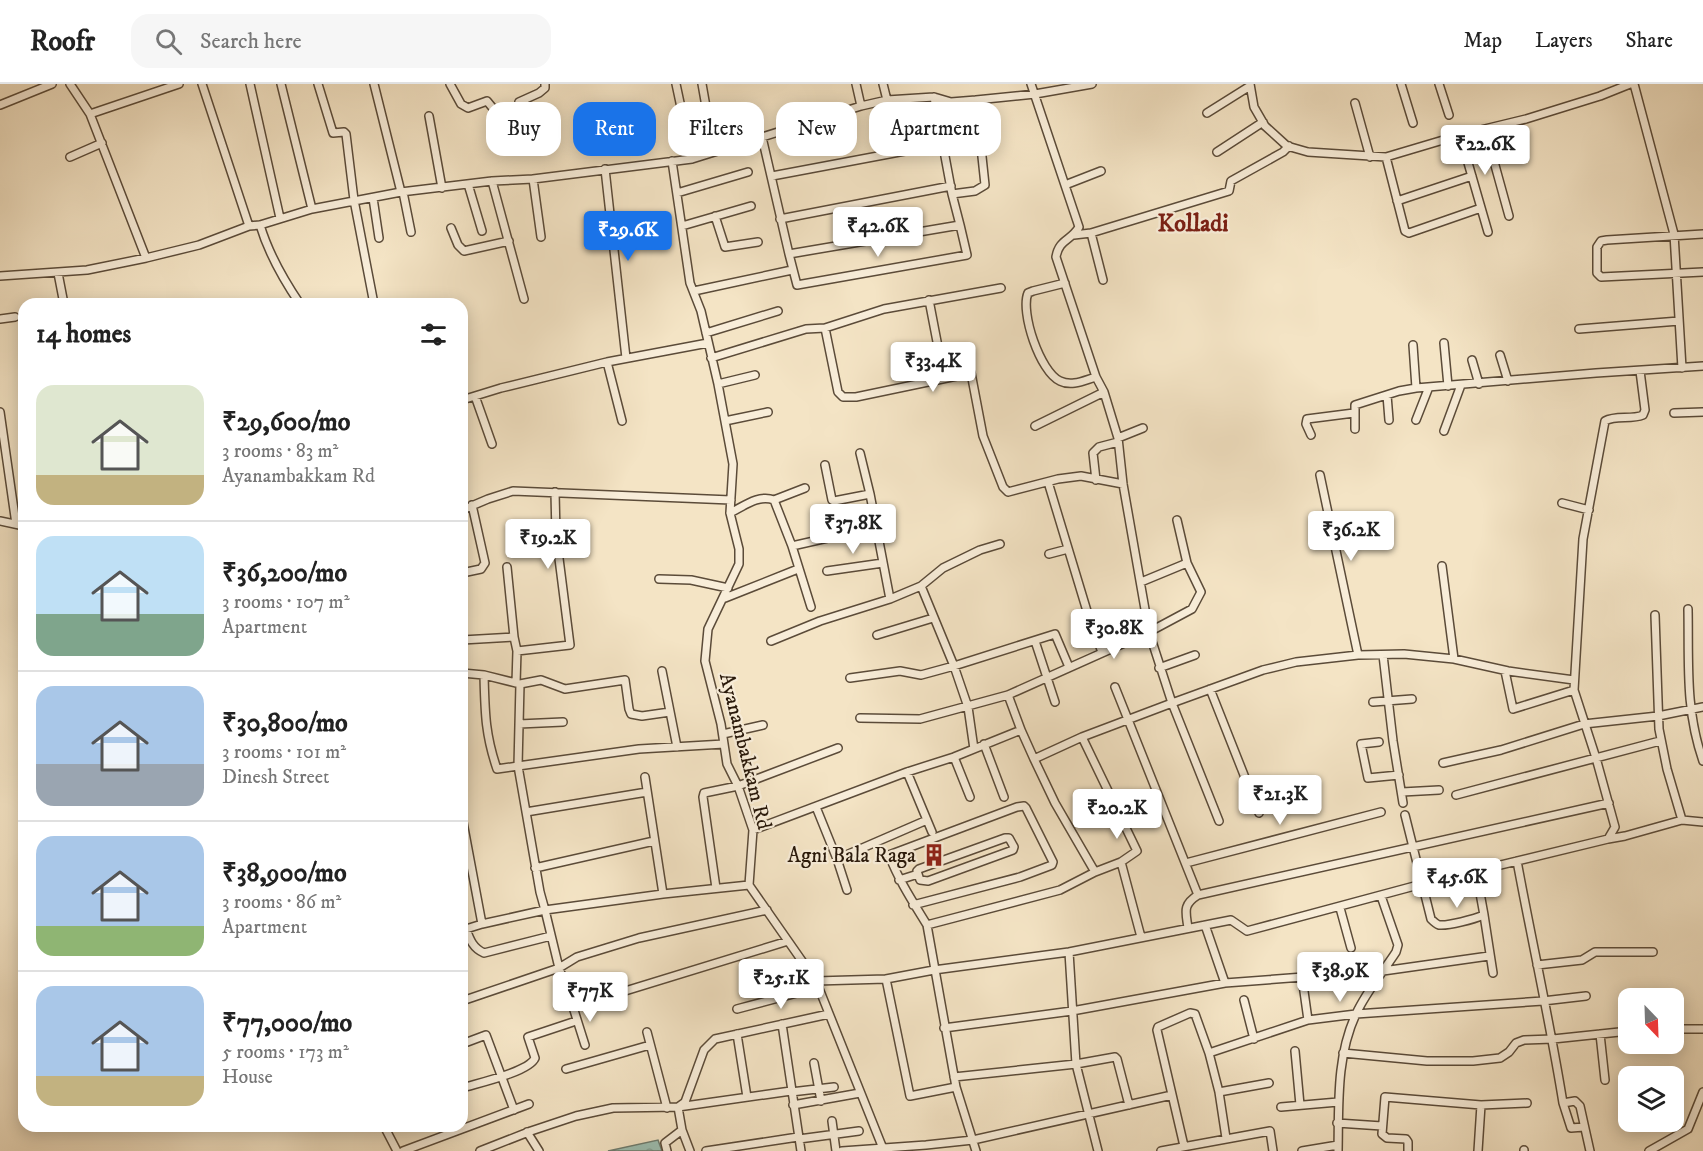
<!DOCTYPE html>
<meta charset="utf-8">
<style>
:root{--surface:#fff;--page:#f6f6f6;--text:#222;--muted:#767676;--line:#e0e0e0;--accent:#1a73e8}
body{margin:0;font-family:"IM FELL DW Pica",serif;background:var(--page);color:var(--text);height:100vh;display:flex;flex-direction:column;font-size:22px;white-space:nowrap}
*{box-sizing:border-box;margin:0}
p{font-size:20px;color:var(--muted)}
.icon{flex:none;width:33px;height:33px;fill:none;stroke:currentColor;stroke-width:2;stroke-linecap:round;stroke-linejoin:round}
.map{position:relative;flex:1;overflow:hidden}
.panel{position:absolute;left:18px;top:214px;width:450px;height:834px;display:flex;flex-direction:column;background:var(--surface);border-radius:18px;box-shadow:0 3px 15px #0003}
.panel>*{flex:none}
.top-card{position:absolute;left:486px;top:18px;width:570px;height:54px;display:flex;gap:12px}
.needle{width:39px;rotate:157deg}
.controls{position:absolute;left:1618px;top:904px;display:grid;gap:12px}
.controls a{display:grid;place-items:center;width:66px;height:66px;border-radius:12px;background:var(--surface);box-shadow:0 3px 15px #0003;font-size:30px}
.price{position:absolute;translate:-50% -51px;padding:0 14px;border-radius:6px;background:#fff;color:#222;font-size:20px;line-height:39px;filter:drop-shadow(0 2px 3px #0008)}
.price::after{content:'';position:absolute;left:50%;top:36px;width:18px;height:14px;margin-left:-9px;background:inherit;clip-path:polygon(0 0,100% 0,50% 100%)}
.price.selected{background:var(--accent);color:#fff}
ul{padding:0;list-style:none}
li{display:flex;align-items:center;gap:18px;height:150px;padding:0 18px}
li+li{border-top:2px solid var(--line)}
li span{display:grid;place-items:center;flex:none;width:168px;height:120px;border-radius:18px;color:#555}
li>.icon{margin-inline-start:auto}
span .icon{width:72px;height:72px;fill:#fffc;stroke-width:1}
li b{font-size:26px}
h2{display:flex;justify-content:space-between;align-items:center;height:72px;padding:0 18px;font-size:26px}
.pill{padding:0 21px;border-radius:18px;background:var(--surface);box-shadow:0 3px 15px #0003;font-size:21px;line-height:54px}
.pill.selected{background:var(--accent);color:#fff}
header{display:flex;align-items:center;gap:36px;box-sizing:border-box;height:84px;padding:0 30px;background:var(--surface);border-bottom:2px solid var(--line)}
header strong{font-size:28px}
nav{display:flex;gap:33px;margin-inline-start:auto;font-size:21px}
.search{width:420px;height:54px;background:var(--page);display:flex;align-items:center;gap:15px;box-sizing:border-box;padding:0 21px;border-radius:18px;color:var(--muted);font-size:22px}
.map>svg:first-child{display:block}
</style>
<header>
<strong>Roofr</strong>
<div class="search"><svg class="icon" aria-label="search" viewBox="0 0 24 24"><circle cx="10" cy="10" r="6"/><path d="M15 15l6 6"/></svg>Search here</div>
<nav><a>Map</a><a>Layers</a><a>Share</a></nav>
</header>
<div class="map">
<svg width="1703" height="1067" viewBox="0 0 1703 1067">
<defs>
<pattern id="water-ripples" width="26" height="14" patternUnits="userSpaceOnUse" patternTransform="scale(1.5)"><rect width="26" height="14" fill="#9cbfb2"/><path d="M2 4q2-2 4 0t4 0M15 11q2-2 4 0t4 0" fill="none" stroke="#86a398"/></pattern>
</defs>
<rect width="100%" height="100%" fill="#f4e4c5"/>
<filter id="stains"><feTurbulence type="fractalNoise" baseFrequency=".00333" numOctaves="4"/><feColorMatrix values="0 0 0 0 .2 0 0 0 0 .09 0 0 0 0 .02 0 0 0 .5 -.17"/></filter>
<radialGradient id="worn" r=".72"><stop offset=".6" stop-color="#630" stop-opacity="0"/><stop offset="1" stop-color="#630" stop-opacity=".3"/></radialGradient>
<path fill="url(#water-ripples)" stroke="#6e7c6f" stroke-width="1.5" d="M658,1056L662,1067H608Z"/>
<g fill="none" stroke-linecap="round" stroke-linejoin="round">
<g stroke="#5b4b39" stroke-width="10">
<path id="minor" d="M70,0L90,30L146,174
M202,0L249,142
M250,0L280,134
M281,0L312,125
M318,0L333,49L344,48L346,50L354,116L374,220
M374,0L401,108
M450,0L461,20L468,24L487,17L496,28
M676,0L692,75
M702,0L714,68
M856,0L861,22
M883,0L887,16
M1250,0L1254,23L1265,42L1287,62L1308,68L1386,73L1460,51L1526,35L1600,12L1630,0
M1401,0L1413,39
M1439,0L1449,31
M1634,0L1674,150L1682,284
M519,18L539,9L545,4V0
M1355,19L1370,73
M0,21L52,0
M1207,29L1250,2
M90,30L179,0
M429,32L442,104
M1485,45L1509,132
M1460,51L1488,148
M762,53L789,170L960,141L952,110L934,13
M1217,68L1263,38
M70,73L102,59
M1386,73L1405,147L1409,149L1481,124
M672,77L690,199L701,227L718,300L733,380L730,429L739,465V480L708,545L705,577L721,640L727,680L738,702L753,746L749,801L816,897L884,1067
M605,85L626,274
M772,92L942,60
M533,95L541,153
M492,97L524,215
M468,100L482,147
M1065,101L1101,87
M403,108L411,148
M677,109L748,88
M952,110L975,107L985,101L976,16
M373,114L379,154
M1397,117L1472,92
M715,132L725,163L758,158
M780,135L951,102
M260,141C269,171 283,195 300,220
M682,142L751,122
M451,144L458,161L464,167L509,157
M1091,149L1103,196
M1703,150L1607,156L1601,157L1597,163V189L1601,193L1703,188
M1074,151L1091,149L1229,107L1231,97L1283,68L1289,62
M789,170L797,201L967,171L960,141
M58,189L64,220
M0,192L87,186L146,174L199,161L249,142L260,141L312,125L401,108L492,97L533,95L692,75L861,22L887,16L934,13L951,18L976,16L1035,10L1092,0
M1065,199L1033,207L1028,209C1020,228 1040,288 1060,297C1072,303 1085,296 1096,293
M694,207L792,186
M929,216L944,294
M0,235L15,233
M825,244L884,225L1001,204
M1579,245L1679,237
M706,249L778,227
M1444,259L1448,302
M1413,261L1416,304L1596,289L1703,282
M902,269L937,261
M1500,271L1508,297
M711,274L806,245L825,244L838,308L843,313H856L971,289L983,352L1003,403L1008,408L1058,395L1081,392L1123,400
M1472,276L1479,300
M607,278L622,337
M718,300L755,291
M1387,311L1389,336
M475,312L492,360
M462,316L501,304L607,278L708,259
M0,328L16,440
M1674,329L1703,328
M1416,336L1429,303
M725,337L768,328
M1035,342L1104,308
M1355,345V321L1399,307L1416,304
M1444,347L1461,301
M1311,351L1306,340L1307,335L1354,329
M1118,354L1143,344
M860,369L870,410
M825,381L832,416L834,417L870,410L890,515
M1320,391L1358,571
M1096,396L1093,369L1099,363L1118,358
M1048,398L1090,537L1102,568
M774,416L805,404
M1562,419L1589,426
M462,426L488,415L513,407L731,416
M730,429C744,422 759,410 774,416L792,462
M0,437L24,442
M1049,470L1068,465
M1442,482L1454,575
M507,483L514,553
M827,487L883,479
M462,489L481,485L485,479L472,421
M659,495L691,496L728,504
M1141,498L1187,479
M921,502L954,582L968,623L974,665
M725,514L798,485
M811,523L792,462L876,443
M1688,525C1689,579 1685,625 1703,677
M1655,531L1659,645L1667,685L1682,736
M877,551L933,534
M462,556L514,553L517,567L516,599
M771,557L820,537L890,515L921,502L943,484L980,466L1000,460
M1035,557L1055,618
M517,567L570,561L556,451L555,408
M1383,571L1393,657L1403,719
M1159,584L1195,571
M662,587L677,663
M1505,587L1513,625L1574,606
M462,589L484,591L520,600L518,682L639,665L724,660
M484,591C485,628 485,650 497,685L518,682L540,808L545,826L663,810L749,801
M850,594L900,587L921,591L954,582L1055,550L1069,583
M520,600L541,596L565,605L625,596L629,625L631,630L642,632L670,628
M1115,603L1198,811C1182,821 1186,828 1188,844
M1210,605L1259,729
M1008,611L1021,646
M1373,618L1412,615
M860,634L920,635L1008,611L1149,548L1192,525L1201,508L1187,479L1177,436
M519,640L563,638
M723,650L763,641
M1082,653L1137,767L1121,778L1141,853
M1379,658L1361,660L1368,694L1399,691
M984,660L1004,713
M954,673L970,713
M1034,675L1055,719L1095,788L1121,778
M1443,679L1501,666L1584,640L1658,632L1703,623
M907,688L932,748
M645,693L663,810
M1402,708L1439,706
M1456,711L1660,657
M816,723L837,775L927,736
M526,728L647,708
M1405,731L1431,835C1433,837 1436,840 1439,841C1449,842 1474,835 1484,831L1476,787
M462,733L482,840L545,826L559,884L573,923L788,857
M1219,737L1172,619L1263,586L1296,578L1358,571L1404,570L1454,575L1508,587L1574,596
M753,746L907,688L954,673L1021,646L1034,675L1082,653L1172,619L1149,548L1123,400L1118,354L1104,308L1096,293L1056,173C1059,155 1071,157 1079,143L1031,0
M1608,755L1625,752L1682,736L1703,738
M837,775L847,806
M1517,777C1532,858 1550,938 1563,1019L1575,1017L1580,1022L1590,1067
M1186,779L1381,728
M535,784L654,757
M899,796L918,790L920,796L928,797L1013,766L1014,763L1009,754H1005L919,785L917,787L918,790
M716,804L703,713L704,709L738,702L838,664
M1198,811L1609,719
M913,821L1020,793L1052,781L1053,778L1026,724L1024,722L1017,723L889,771C899,797 913,818 927,841L956,1003L976,1067
M1340,824L1351,864
M1484,831L1493,889
M482,840L466,845C470,856 473,864 484,869L551,852
M927,841L1060,806L1095,788
M1205,841L1225,899
M1069,868L1076,980L1098,1067
M1537,881L1582,876L1595,868H1653
M1302,893L1308,936
M886,895L910,1012L956,1003
M816,897L886,895L934,886L1069,868L1231,836L1247,847L1422,800L1608,755L1615,743L1596,674L1574,606L1583,455L1605,337C1616,331 1631,336 1643,331L1645,326L1640,287
M1244,916L1254,955
M462,917L559,884L577,873L639,854L767,826
M573,923L585,961
M737,925L819,903
M782,940L801,1067
M944,944L1072,927L1225,899L1383,887L1489,872
M1674,945H1703
M647,948L667,1024
M737,950L747,1013
M1600,950L1605,996
M462,960L486,951L514,1026
M1295,967L1300,1021
M1343,969L1427,977H1473L1500,974L1509,968L1516,959L1524,956L1553,955L1629,947
M814,979L821,1017
M566,985L650,961
M954,993L1076,980L1115,973L1117,975L1129,1021
M462,1004C478,999 529,988 535,974L528,953L576,937
M791,1008L834,1003
M1219,1008L1269,999
M1563,1019L1571,1044L1584,1043
M793,1021L860,1009
M678,1023L685,1018L704,966L715,955L829,930
M1281,1023L1338,1018
M832,1037L836,1067
M1337,1039L1382,1042
M384,1042L397,1067
M682,1046L690,1067
M527,1048L539,1067
M1226,1054L1219,1008L1209,969L1308,936L1356,930L1543,917L1586,912
M799,1055L859,1047
M1184,1062L1157,946L1158,943L1190,929L1195,930L1209,969
M403,1067L529,1020
M480,1067L531,1047L576,1032L613,1024L678,1023L791,1007
M667,1067L665,1059L682,1046L678,1023
M706,1067L798,1053
M842,1067L926,1061L973,1056L1172,1011
M1161,1067L1270,1047L1273,1067
M1302,1067L1338,1061
M1338,1067C1339,1021 1336,973 1356,930C1366,908 1383,888 1396,868L1398,861L1381,812
M1408,1067V1058L1406,1055L1387,1054L1382,1050L1385,1013L1481,1021L1527,1019
M1478,1067L1481,1021
M1524,1067V1066
M1649,1067L1688,1045L1703,1008"/>
</g>
<use href="#minor" stroke="#f8edd9" stroke-width="7"/>
</g>
<defs>
<g id="building-bare" transform="scale(1.8)"><path d="M-4-6H4V6H1V3H-1V6H-4ZM-2.5-4.3h1.7v1.8h-1.7ZM.8-4.3h1.7v1.8H.8ZM-2.5-1h1.7V.8h-1.7ZM.8-1h1.7V.8H.8Z" fill="#8f2418" stroke="#f8edd9" stroke-width="2.5" paint-order="stroke"/></g>
</defs>
<g fill-rule="evenodd">
<use href="#building-bare" x="934" y="771"/>
</g>
<g text-anchor="middle" stroke-width="4.5" stroke-linejoin="round" paint-order="stroke">
<g font-size="21" fill="#28180a" stroke="#f8edd9">
<text transform="translate(746 667) rotate(76)" y="7">Ayanambakkam Rd</text>
</g>
<g font-size="21" fill="#28180a" stroke="#f8edd9" text-anchor="end">
<text x="916" y="778">Agni Bala Raga</text>
</g>
<g font-size="24" font-weight="bold" fill="#7a1f14" stroke="#f8edd9">
<text x="1193" y="147">Kolladi</text>
</g>
</g>
<rect width="100%" height="100%" filter="url(#stains)"/>
<rect width="100%" height="100%" fill="url(#worn)"/>
</svg>
<div class="controls">
<a><svg class="needle" viewBox="-14 -14 28 28"><path d="M0-13l5 13h-10z" fill="#e53935"/><path d="M0 13l5-13h-10z" fill="#767676"/></svg></a>
<a><svg class="icon" aria-label="layers" viewBox="0 0 24 24"><path d="M12 4l9 5-9 5-9-5zM3 14l9 5 9-5"/></svg></a>
</div>
<b class="price" style="left:1485px;top:92px">₹22.6K</b>
<b class="price" style="left:878px;top:174px">₹42.6K</b>
<b class="price selected" style="left:628px;top:178px">₹29.6K</b>
<b class="price" style="left:933px;top:309px">₹33.4K</b>
<b class="price" style="left:853px;top:471px">₹37.8K</b>
<b class="price" style="left:1351px;top:478px">₹36.2K</b>
<b class="price" style="left:548px;top:486px">₹19.2K</b>
<b class="price" style="left:1114px;top:576px">₹30.8K</b>
<b class="price" style="left:1280px;top:742px">₹21.3K</b>
<b class="price" style="left:1117px;top:756px">₹20.2K</b>
<b class="price" style="left:1457px;top:825px">₹45.6K</b>
<b class="price" style="left:1340px;top:919px">₹38.9K</b>
<b class="price" style="left:781px;top:926px">₹25.1K</b>
<b class="price" style="left:590px;top:939px">₹77K</b>
<div class="top-card">
<a class="pill">Buy</a>
<a class="pill selected">Rent</a>
<a class="pill">Filters</a>
<a class="pill">New</a>
<a class="pill">Apartment</a>
</div>
<section class="panel">
<h2>14 homes<svg class="icon" aria-label="filters" viewBox="0 0 24 24"><path d="M4 7h16M4 17h16"/><circle cx="9" cy="7" r="2"/><circle cx="15" cy="17" r="2"/></svg></h2>
<ul>
<li><span style="background:linear-gradient(#dfe7d0 75%,#c2b280 0)"><svg class="icon" aria-label="home" viewBox="0 0 24 24"><path d="M3 11l9-7 9 7M6 9v11h12V9"/></svg></span><div><b>₹29,600/mo</b><p>3 rooms · 83 m²</p><p>Ayanambakkam Rd</p></div></li>
<li><span style="background:linear-gradient(#bfe0f5 65%,#7fa58c 0)"><svg class="icon" aria-label="home" viewBox="0 0 24 24"><path d="M3 11l9-7 9 7M6 9v11h12V9"/></svg></span><div><b>₹36,200/mo</b><p>3 rooms · 107 m²</p><p>Apartment</p></div></li>
<li><span style="background:linear-gradient(#a9c7e8 65%,#9aa5b1 0)"><svg class="icon" aria-label="home" viewBox="0 0 24 24"><path d="M3 11l9-7 9 7M6 9v11h12V9"/></svg></span><div><b>₹30,800/mo</b><p>3 rooms · 101 m²</p><p>Dinesh Street</p></div></li>
<li><span style="background:linear-gradient(#a9c7e8 75%,#8fb573 0)"><svg class="icon" aria-label="home" viewBox="0 0 24 24"><path d="M3 11l9-7 9 7M6 9v11h12V9"/></svg></span><div><b>₹38,900/mo</b><p>3 rooms · 86 m²</p><p>Apartment</p></div></li>
<li><span style="background:linear-gradient(#a9c7e8 75%,#c2b280 0)"><svg class="icon" aria-label="home" viewBox="0 0 24 24"><path d="M3 11l9-7 9 7M6 9v11h12V9"/></svg></span><div><b>₹77,000/mo</b><p>5 rooms · 173 m²</p><p>House</p></div></li>
</ul>
</section>
</div>
